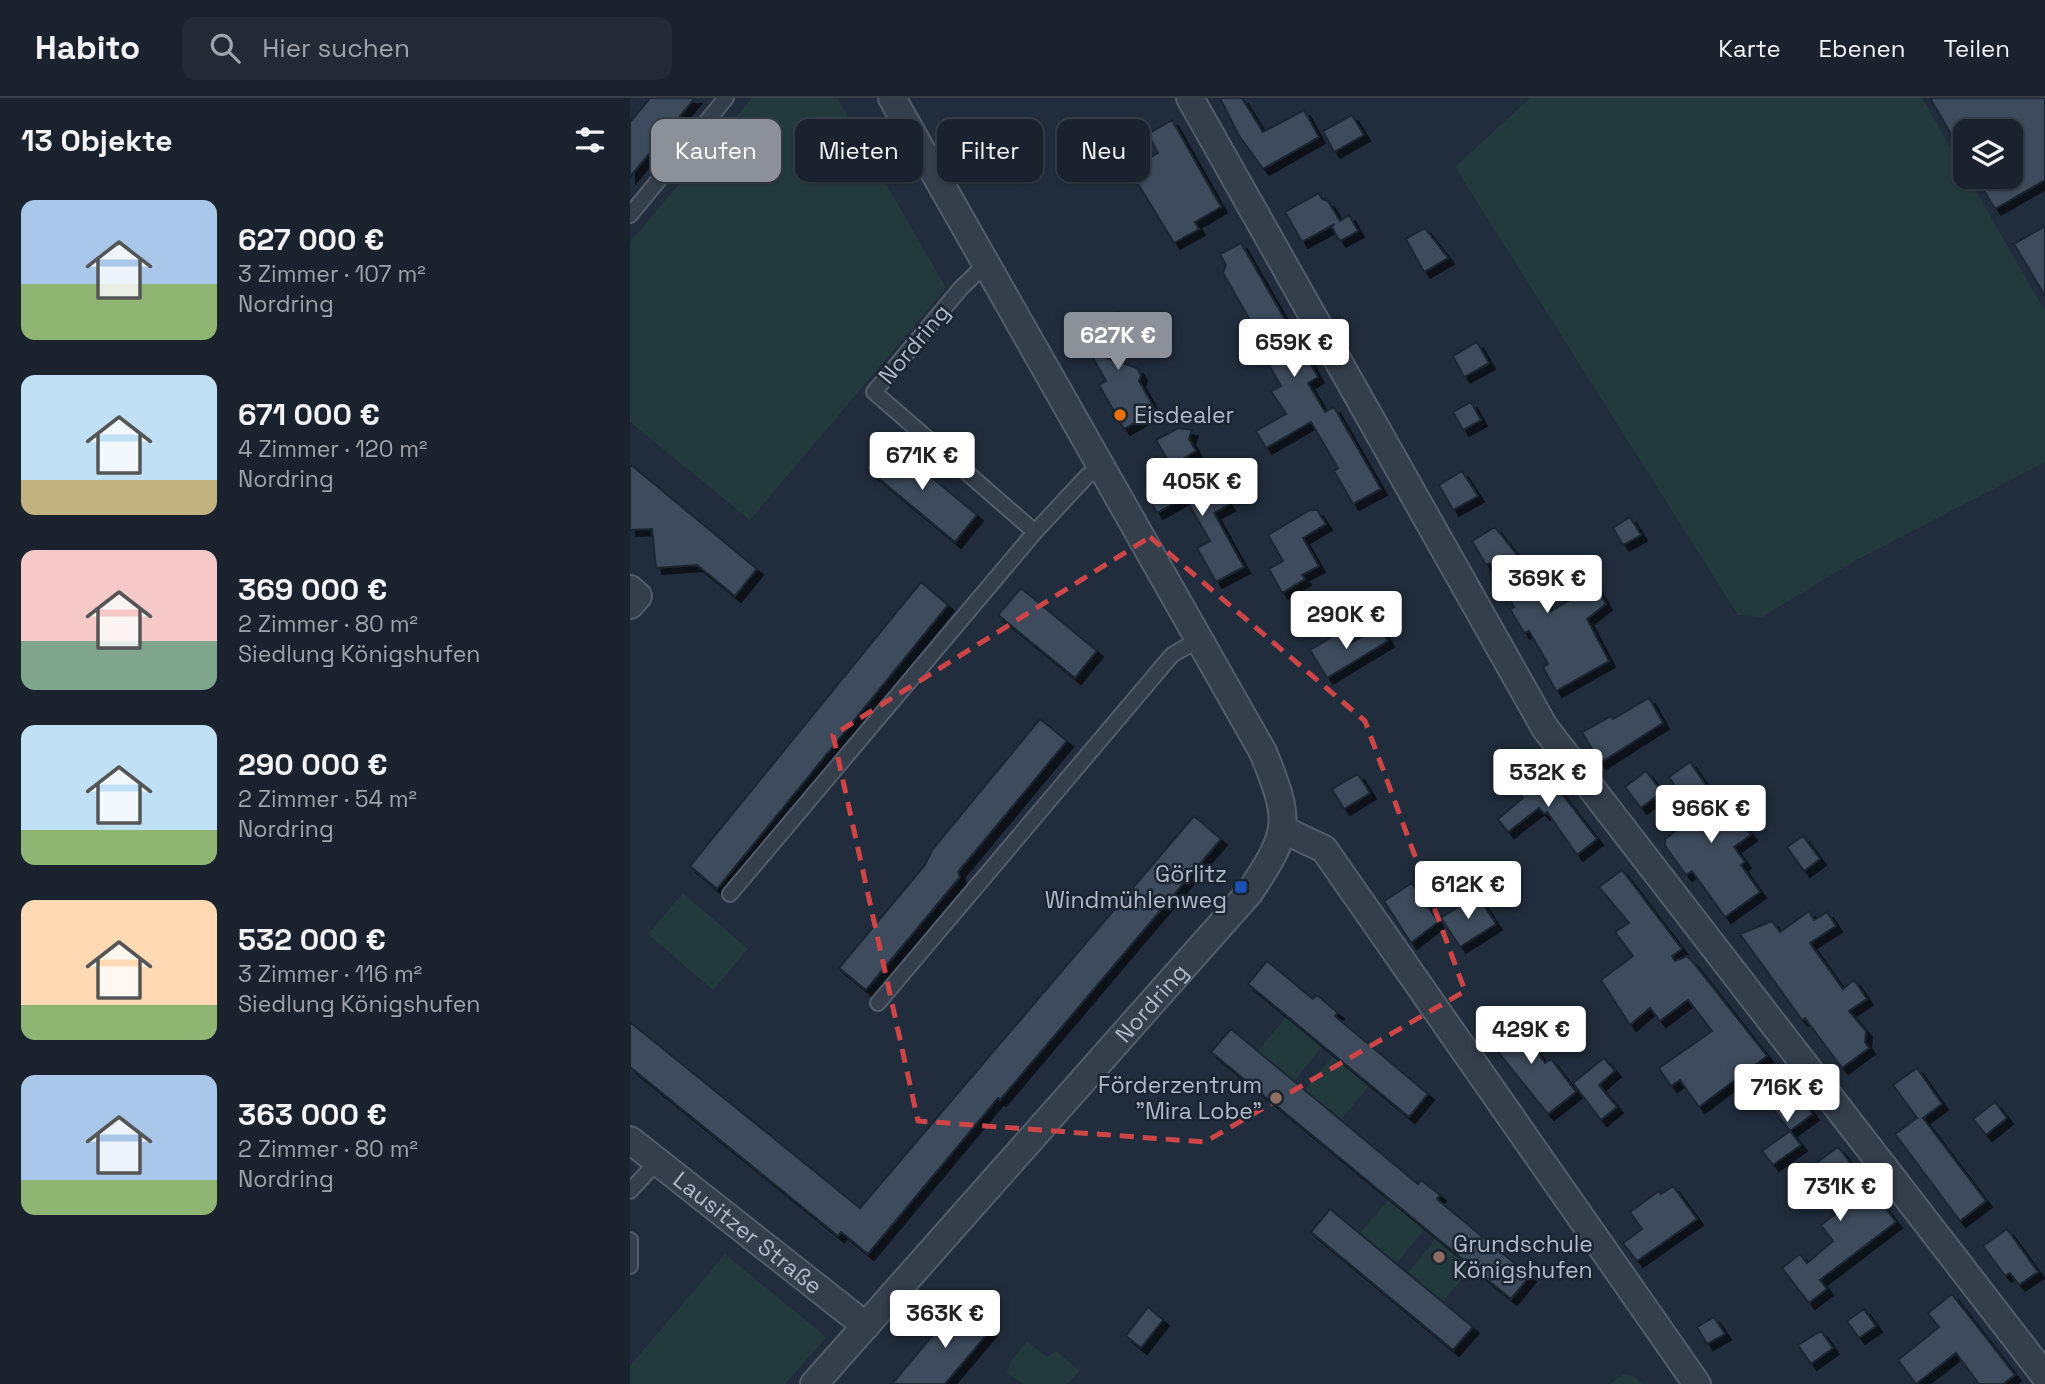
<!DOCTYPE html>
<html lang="de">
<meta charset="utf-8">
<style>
:root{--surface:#19222d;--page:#222a35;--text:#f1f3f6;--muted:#9fa4aa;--line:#373f49;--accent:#8c9099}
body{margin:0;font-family:"Space Grotesk",sans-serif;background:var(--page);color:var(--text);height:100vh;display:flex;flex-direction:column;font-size:26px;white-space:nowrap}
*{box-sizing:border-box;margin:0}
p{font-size:23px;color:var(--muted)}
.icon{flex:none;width:38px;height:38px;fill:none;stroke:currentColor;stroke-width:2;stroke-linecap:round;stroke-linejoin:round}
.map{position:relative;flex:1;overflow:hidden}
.sheet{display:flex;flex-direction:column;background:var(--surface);width:630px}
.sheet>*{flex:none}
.guide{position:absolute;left:21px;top:21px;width:665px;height:63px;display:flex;gap:14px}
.tools{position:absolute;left:1323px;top:21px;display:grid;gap:14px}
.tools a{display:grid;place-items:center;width:70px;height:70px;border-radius:14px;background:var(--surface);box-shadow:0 2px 5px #0004,0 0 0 2px var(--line);font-size:35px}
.price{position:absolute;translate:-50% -60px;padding:0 16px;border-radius:7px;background:#fff;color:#222;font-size:23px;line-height:46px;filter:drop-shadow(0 2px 4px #0008)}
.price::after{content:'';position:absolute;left:50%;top:42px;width:21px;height:16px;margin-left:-10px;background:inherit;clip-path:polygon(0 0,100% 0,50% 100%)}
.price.on{background:var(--accent);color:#fff}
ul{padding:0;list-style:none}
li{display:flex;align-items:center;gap:21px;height:175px;padding:0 21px}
li span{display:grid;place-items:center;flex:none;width:196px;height:140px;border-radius:14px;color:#555}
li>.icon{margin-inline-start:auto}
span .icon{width:84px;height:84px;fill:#fffc;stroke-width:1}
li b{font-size:30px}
h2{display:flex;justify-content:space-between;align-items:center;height:84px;padding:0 21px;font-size:30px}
.chip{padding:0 24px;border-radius:14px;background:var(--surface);box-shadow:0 2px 5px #0004,0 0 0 2px var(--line);font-size:24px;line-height:63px}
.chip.on{background:var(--accent);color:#fff}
header{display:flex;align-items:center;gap:42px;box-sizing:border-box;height:98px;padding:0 35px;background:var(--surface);border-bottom:2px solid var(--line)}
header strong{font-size:33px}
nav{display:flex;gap:38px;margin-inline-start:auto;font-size:24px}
.search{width:490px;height:63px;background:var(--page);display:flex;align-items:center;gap:18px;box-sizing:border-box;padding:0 24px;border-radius:14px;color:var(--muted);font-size:26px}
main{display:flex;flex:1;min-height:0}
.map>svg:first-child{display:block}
</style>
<header>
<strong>Habito</strong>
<div class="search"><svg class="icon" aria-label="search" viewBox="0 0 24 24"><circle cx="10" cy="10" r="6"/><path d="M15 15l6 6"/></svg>Hier suchen</div>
<nav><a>Karte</a><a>Ebenen</a><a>Teilen</a></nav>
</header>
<main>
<section class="sheet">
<h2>13 Objekte<svg class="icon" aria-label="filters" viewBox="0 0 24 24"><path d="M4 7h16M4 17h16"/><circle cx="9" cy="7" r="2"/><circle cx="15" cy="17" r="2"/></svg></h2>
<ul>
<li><span style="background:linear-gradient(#a9c7e8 60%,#8fb573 0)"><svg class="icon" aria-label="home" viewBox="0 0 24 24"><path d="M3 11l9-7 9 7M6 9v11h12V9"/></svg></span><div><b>627 000 €</b><p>3 Zimmer · 107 m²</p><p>Nordring</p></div></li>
<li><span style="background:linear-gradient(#bfe0f5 75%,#c2b280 0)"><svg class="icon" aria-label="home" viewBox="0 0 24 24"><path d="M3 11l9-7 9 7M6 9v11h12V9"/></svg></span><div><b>671 000 €</b><p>4 Zimmer · 120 m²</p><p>Nordring</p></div></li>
<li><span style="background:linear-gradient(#f6c9c9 65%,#7fa58c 0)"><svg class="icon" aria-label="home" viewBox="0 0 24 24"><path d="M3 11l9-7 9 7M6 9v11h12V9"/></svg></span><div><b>369 000 €</b><p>2 Zimmer · 80 m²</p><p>Siedlung Königshufen</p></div></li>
<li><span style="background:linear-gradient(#bfe0f5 75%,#8fb573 0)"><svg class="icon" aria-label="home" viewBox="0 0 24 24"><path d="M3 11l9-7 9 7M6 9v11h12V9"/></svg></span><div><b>290 000 €</b><p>2 Zimmer · 54 m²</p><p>Nordring</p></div></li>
<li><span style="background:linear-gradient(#ffd9b3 75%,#8fb573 0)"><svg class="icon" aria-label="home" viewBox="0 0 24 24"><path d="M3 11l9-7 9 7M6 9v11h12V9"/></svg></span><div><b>532 000 €</b><p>3 Zimmer · 116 m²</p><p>Siedlung Königshufen</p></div></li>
<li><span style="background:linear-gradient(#a9c7e8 75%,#8fb573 0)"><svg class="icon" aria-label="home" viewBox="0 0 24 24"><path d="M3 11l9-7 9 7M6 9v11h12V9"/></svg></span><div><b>363 000 €</b><p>2 Zimmer · 80 m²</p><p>Nordring</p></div></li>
</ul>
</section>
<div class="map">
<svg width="1415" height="1286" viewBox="0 0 1415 1286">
<defs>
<filter id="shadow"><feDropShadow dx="6" dy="6" stdDeviation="0" flood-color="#0009"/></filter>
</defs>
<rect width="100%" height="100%" fill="#212d3c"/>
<path fill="#233a3d" d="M122,0H207L316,190L120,422L0,324V144Z
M900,0H1292L1415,213V364L1223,464L1132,519L1108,517L825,69Z
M53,795L118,851L83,892L18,836Z
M657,918L693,948L664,983L628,953Z
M703,958L739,988L710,1023L674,993Z
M759,1101L795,1131L766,1166L730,1135Z
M806,1140L842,1169L813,1204L778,1175Z
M95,1156L196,1239L155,1286H0V1268Z
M397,1244L417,1259L426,1253L450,1273L437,1286H393L377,1274L380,1264Z
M994,1276L1004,1278L1012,1286H980Z"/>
<path fill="#3d4b5b" stroke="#1c2633" stroke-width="2" filter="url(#shadow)" d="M20,0H65L0,79V24Z
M590,0H612L633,34L674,12L689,39L633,71L608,36Z
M1300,0H1415V82L1365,111L1346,79H1381V33H1335V60Z
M722,17L734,37L704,54L693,33Z
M542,22L591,109L565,124L569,131L544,145L499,71L528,55L518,36Z
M389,49L400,68L382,79L371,60Z
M689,95L692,101L698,103L710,123L719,117L728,133L710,143L701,128L705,126L672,144L655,114Z
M1415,128V198L1384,146Z
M795,130L818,160L794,174L776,141Z
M611,145L688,279L678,285L695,314L704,309L751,391L723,406L704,373L708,370L681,324L636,350L626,333L656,316L641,293L651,288L628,248L633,245L593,175L596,167L590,156Z
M488,213L498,230L488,236L494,247L474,259L507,270L511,277L509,283L526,313L494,331L469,287L476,283L454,244L457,243L452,233Z
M847,244L859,265L834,279L823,258Z
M841,304L851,322L833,332L823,314Z
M548,330L562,332L559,341L566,353L541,368L526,342Z
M258,343L347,417L325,444L236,370Z
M0,366L127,471L105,498L67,467L26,470L22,431L0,432Z
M542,370L583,379L599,407L584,415L614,469L586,484L567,450L580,443L555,399L527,415L517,396L548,380Z
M832,373L848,398L823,412L809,387Z
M680,412H687L696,426L673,440L689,468L672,477L675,481L652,495L639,471L653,463L638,437Z
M1000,419L1011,437L993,447L983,430Z
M865,429L894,466L921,513L965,487L976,506L957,521L979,563L926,593L913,569L918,566L899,533L894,535L880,511L884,509L860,465L856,467L842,443Z
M291,484L318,507L87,791L60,768Z
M391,490L467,553L445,580L368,517Z
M750,529L758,543L697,580L680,552L712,533L719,546Z
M1019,600L1033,625L970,665L952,634L981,618L983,621Z
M410,621L437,643L328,774L330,779L236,892L209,870L295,767L302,752Z
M1060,664L1102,725L1109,720L1121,737L1104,749L1115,764L1111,767L1130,794L1095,819L1062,773L1056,777L1035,748V741L1065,718L1039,679Z
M908,665L967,741L947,757L917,714L914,716L909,710L878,734L868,721L893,700L887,693L891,689L886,682Z
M1016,673L1032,694L1011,710L995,689Z
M728,676L740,695L714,711L702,691Z
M564,718L591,741L370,1002L368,1000L238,1156L211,1134L208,1138L0,969V924L230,1110Z
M1173,738L1190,761L1174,773L1157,749Z
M992,772L1052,851L1042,858L1045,863L1057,858L1063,864L1137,958L1069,1009L1050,982L1041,988L1029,970L1082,933L1058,902L1030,923L1020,910L1000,927L971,882L1003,858L985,834L999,825L969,789Z
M782,785L808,824L781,845L754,803Z
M847,797L866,826L830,849L811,820Z
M1179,813L1184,822L1197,814L1206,828L1180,845L1213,891L1224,882L1237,901L1219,913L1236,933L1235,944L1239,950L1212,970L1175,920L1172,922L1110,836L1142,823L1150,834Z
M637,863L683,901L687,897L708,915L705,918L798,996L779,1019L618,886Z
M882,918L915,965L921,961L946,994L918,1016L855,938Z
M601,931L788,1086L791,1082L810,1097L807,1101L900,1178L881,1201L581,954Z
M974,960L985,973L969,987L987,1009L971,1022L943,985Z
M1287,970L1312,1006L1293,1020L1356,1103L1330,1123L1265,1036L1287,1020L1263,987Z
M1162,989L1183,1016L1160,1033L1171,1047L1143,1067L1132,1053L1160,1033L1140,1007Z
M1365,1004L1377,1020L1356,1037L1343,1021Z
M1208,1049L1266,1124L1190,1182L1197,1191L1179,1205L1152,1170L1170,1156L1177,1165L1203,1143L1191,1127L1208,1114L1186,1086L1191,1082L1181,1069Z
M1043,1088L1067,1121L1007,1163L993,1145L1012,1131L1000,1114L1029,1093L1031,1096Z
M700,1111L843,1229L823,1252L681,1134Z
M1377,1131L1408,1174L1389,1187L1380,1175L1375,1178L1353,1148Z
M1322,1196L1385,1277L1373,1286H1349L1326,1255L1286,1286L1268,1262L1309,1229L1298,1215Z
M328,1207L360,1233L315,1286H262Z
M518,1209L533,1222L511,1250L496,1238Z
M1234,1211L1246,1228L1229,1240L1217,1223Z
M1084,1219L1095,1236L1077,1246L1067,1229Z
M1191,1233L1203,1250L1181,1266L1168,1247Z"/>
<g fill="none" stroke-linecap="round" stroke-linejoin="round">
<g stroke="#535c6a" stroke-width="18">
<path id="lane" d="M0,117L96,0
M356,166L331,190L244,294L405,434
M100,796L405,434L457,378L470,371
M248,905L542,557L568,542
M0,1093L27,1064
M0,1142V1168"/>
</g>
<g stroke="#535c6a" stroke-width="30">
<g id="street">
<path d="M560,0L915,630L1415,1278"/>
<path d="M0,491L8,498L0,507"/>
<path d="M654,732L694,751L1067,1286"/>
<path id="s1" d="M0,1042L236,1228"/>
<path id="s2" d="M184,1286L619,795C661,733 661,723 633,654L262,0"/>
</g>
</g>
<use href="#lane" stroke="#353f4c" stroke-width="14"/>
<use href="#street" stroke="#353f4c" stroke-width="26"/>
</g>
<path fill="none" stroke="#ce4548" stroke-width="5" stroke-dasharray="14 9" stroke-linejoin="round" d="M520,439L735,623L835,893L575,1044L288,1023L203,637Z"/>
<circle fill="#e8710a" stroke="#1b2431" stroke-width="2.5" cx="490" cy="317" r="7"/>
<rect fill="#1a4fb4" stroke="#1b2431" stroke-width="2.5" x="604" y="782" width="14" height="14" rx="3.5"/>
<g fill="#8d6e63" stroke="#1b2431" stroke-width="2.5">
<circle cx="646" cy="1000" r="7"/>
<circle cx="809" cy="1159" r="7"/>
</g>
<g text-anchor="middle" stroke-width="5" stroke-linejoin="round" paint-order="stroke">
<g font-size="23" fill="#b0b9c8" stroke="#1b2431">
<text transform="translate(284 246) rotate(-50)" y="8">Nordring</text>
<text dy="8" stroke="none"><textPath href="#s2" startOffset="509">Nordring</textPath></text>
<text dy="8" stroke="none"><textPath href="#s1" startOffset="150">Lausitzer Straße</textPath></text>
</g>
<g font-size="23" fill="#b0b9c8" stroke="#1b2431" text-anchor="start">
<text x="504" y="325">Eisdealer</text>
<text x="597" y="784" text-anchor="end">Görlitz<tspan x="597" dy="26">Windmühlenweg</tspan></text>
<text x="632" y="995" text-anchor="end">Förderzentrum<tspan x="632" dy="26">"Mira Lobe"</tspan></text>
<text x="823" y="1154">Grundschule<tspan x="823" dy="26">Königshufen</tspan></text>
</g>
</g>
</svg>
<div class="tools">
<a><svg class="icon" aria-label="layers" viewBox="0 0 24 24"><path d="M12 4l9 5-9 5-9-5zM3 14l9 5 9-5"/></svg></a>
</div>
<b class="price on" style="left:488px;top:274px">627K €</b>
<b class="price" style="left:664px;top:281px">659K €</b>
<b class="price" style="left:292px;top:394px">671K €</b>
<b class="price" style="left:572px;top:420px">405K €</b>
<b class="price" style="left:917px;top:517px">369K €</b>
<b class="price" style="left:716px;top:553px">290K €</b>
<b class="price" style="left:918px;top:711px">532K €</b>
<b class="price" style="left:1081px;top:747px">966K €</b>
<b class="price" style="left:838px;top:823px">612K €</b>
<b class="price" style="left:901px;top:968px">429K €</b>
<b class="price" style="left:1157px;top:1026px">716K €</b>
<b class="price" style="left:1210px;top:1125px">731K €</b>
<b class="price" style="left:315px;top:1252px">363K €</b>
<div class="guide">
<a class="chip on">Kaufen</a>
<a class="chip">Mieten</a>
<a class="chip">Filter</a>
<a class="chip">Neu</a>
</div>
</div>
</main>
